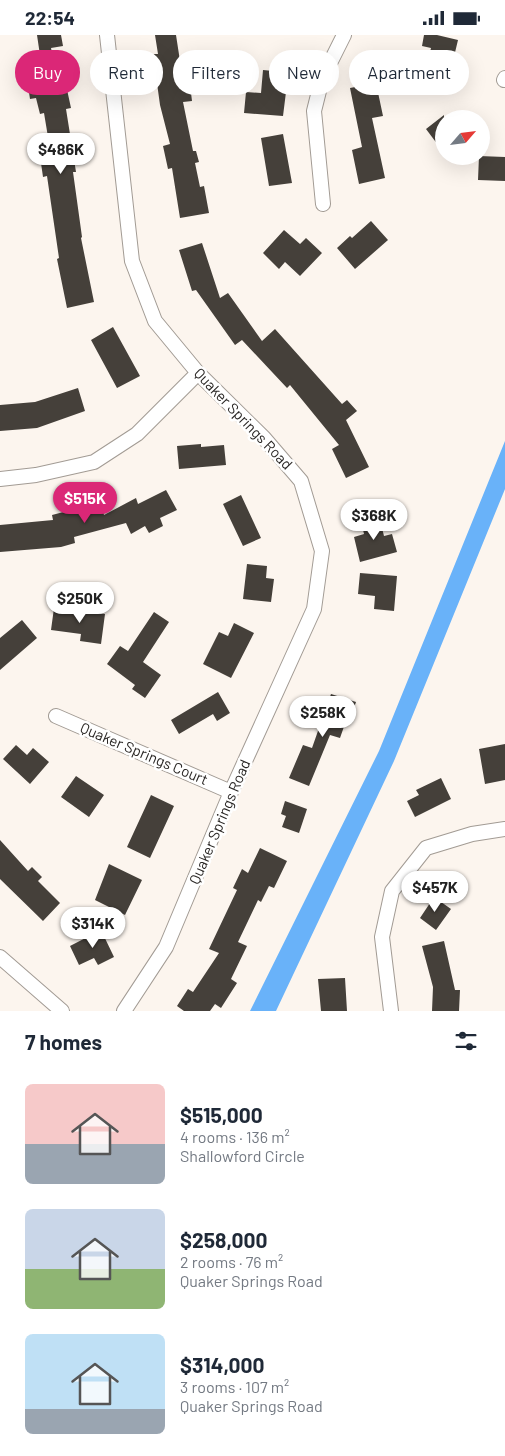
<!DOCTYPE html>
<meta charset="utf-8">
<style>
:root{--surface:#fff;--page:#f2f2f3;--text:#1f2937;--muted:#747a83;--accent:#db2777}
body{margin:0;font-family:Barlow,sans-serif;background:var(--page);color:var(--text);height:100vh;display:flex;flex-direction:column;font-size:19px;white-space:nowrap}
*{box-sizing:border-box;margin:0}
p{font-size:16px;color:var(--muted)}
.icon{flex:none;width:28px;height:28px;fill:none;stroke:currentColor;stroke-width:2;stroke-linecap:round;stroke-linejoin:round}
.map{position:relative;height:976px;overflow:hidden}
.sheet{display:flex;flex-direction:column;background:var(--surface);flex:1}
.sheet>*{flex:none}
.hud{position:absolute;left:15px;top:15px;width:475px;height:45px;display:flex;gap:10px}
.needle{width:32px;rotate:62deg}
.fabs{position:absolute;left:435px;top:75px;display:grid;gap:10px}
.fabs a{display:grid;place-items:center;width:55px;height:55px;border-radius:50%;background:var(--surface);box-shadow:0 5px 20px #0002;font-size:25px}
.price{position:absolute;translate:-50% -42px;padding:0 11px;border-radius:18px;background:#fff;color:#222;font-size:16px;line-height:32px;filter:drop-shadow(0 1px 2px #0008)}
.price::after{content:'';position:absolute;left:50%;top:30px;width:15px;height:11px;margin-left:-8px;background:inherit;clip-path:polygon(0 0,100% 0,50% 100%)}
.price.on{background:var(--accent);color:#fff}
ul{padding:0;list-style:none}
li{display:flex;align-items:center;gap:15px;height:125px;padding:0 25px}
li span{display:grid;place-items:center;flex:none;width:140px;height:100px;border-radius:8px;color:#555}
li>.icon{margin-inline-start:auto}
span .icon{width:60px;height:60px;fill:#fffc;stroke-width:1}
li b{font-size:21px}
h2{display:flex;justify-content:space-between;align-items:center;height:60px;padding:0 25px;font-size:21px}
.pill{padding:0 18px;border-radius:22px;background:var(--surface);box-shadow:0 5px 20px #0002;font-size:18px;line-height:45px}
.pill.on{background:var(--accent);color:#fff}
.status{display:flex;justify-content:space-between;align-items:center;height:35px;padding:0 25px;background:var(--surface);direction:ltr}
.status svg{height:14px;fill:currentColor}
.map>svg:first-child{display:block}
</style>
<div class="status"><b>22:54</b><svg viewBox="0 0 49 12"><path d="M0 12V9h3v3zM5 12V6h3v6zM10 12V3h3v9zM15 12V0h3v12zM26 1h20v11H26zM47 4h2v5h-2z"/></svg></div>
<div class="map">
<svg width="505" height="976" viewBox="0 0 505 976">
<rect width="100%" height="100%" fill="#fcf5ee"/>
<path fill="#69b2f9" d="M505,406V454L394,726L276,976H250L379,716Z"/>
<path fill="#45403a" d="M37,0H61L63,11L51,13L59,51L66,50L71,73L66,74L76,137H73L82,202L81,203L94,267L67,273L57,224L59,223L47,141L43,142L41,128L52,126L44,78L40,79L36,63L30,64L28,51L36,49L32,29L41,27Z
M155,0H176L180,26L187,25L192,66L183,67L193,116H196L199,127L195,128L200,152L204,151L209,178L180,183L172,133L168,134L163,111L170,109L160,70L153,19H158Z
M424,0H437L458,5L446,55L422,49L431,13L422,11Z
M263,35L294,38L292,58L286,57L283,81L244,78L246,57L261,58Z
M376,48L383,81L372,83L385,143L359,149L352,115L362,112L350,53Z
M444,80V118L426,94Z
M283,99L292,148L269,151L261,103Z
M479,121L505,122V146L478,145Z
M371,186L388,205L355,234L337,213L350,201L352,203Z
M284,195L300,209L306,203L322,218L300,241L285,227L279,234L263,218Z
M202,208L220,263L228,258L262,306L275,294L342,369L347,365L357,376L346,385L369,432L346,443L332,414L339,410L290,350L287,353L242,305L235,310L196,255L192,256L179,215Z
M113,292L140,341L117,353L91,305Z
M78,353L85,376L37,393L0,396V370L35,367Z
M201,409V412L224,410L226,430L179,434L177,411Z
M166,455L177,475L160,483L163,491L149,498L145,491L131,499L126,488L74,502L75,508L61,512L0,517V490L53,485L52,480L75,474L77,479L102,471L104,480L136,463L138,469Z
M241,460L261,503L243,511L223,469Z
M379,481L384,501L392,499L397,517L360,527L354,502L364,499L361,486Z
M247,529L267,531L266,543L274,544L271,567L243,564Z
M360,538L397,541L394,576L374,574L375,561L358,559Z
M54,573L105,579L101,609L80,606L81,599L51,595Z
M154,577L169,587L143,627L161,640L145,663L132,654L135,650L107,629L120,611L128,616Z
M22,585L37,603L0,635V603Z
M234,588L254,598L231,643L203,629L219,597L228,601Z
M218,657L230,678L217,686L213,679L179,699L171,685Z
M331,659L356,667L350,684L347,683L340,703L330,700L309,751L289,743L303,710L312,713Z
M505,709V745L485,749L479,714Z
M16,710L27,720L33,713L49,727L30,749L3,724Z
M76,741L104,760L89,782L61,762Z
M441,743L451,764L415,782L407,766L419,760L416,755Z
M151,760L174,771L150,823L127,812Z
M285,766L307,774L299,798L282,792L286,781L281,779Z
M0,805L28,836L32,832L42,842L38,846L60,868L43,886L0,844Z
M260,813L287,826L274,853L269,851L261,867L258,865L238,907L247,911L231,944L237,948L221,973L215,969L210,976H184L177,971L188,954L193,957L219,918L209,914L237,855L233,853L242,834L248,838Z
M109,829L142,845L125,880L95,865Z
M434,862L451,874L436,895L420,883Z
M101,895L114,922L98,930L94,923L79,930L70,911Z
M444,906L455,955H460L459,976H432L433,952L422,911Z
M345,943L347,976H321L318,944Z"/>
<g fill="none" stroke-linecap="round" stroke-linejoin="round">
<g stroke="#a29b94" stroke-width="16">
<path id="street" d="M107,0L132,226L155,286L198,338L264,403L301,446L322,516L314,574L231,757L166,912L124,976
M504,45L505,43
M323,169L314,76L322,44L344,0
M0,444L36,440L94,427L137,399L198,338
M56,681L231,757
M0,922L62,976
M391,976L382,902L392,856L426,813L472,799L505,794"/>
</g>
<use href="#street" stroke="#fff" stroke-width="14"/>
</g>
<g text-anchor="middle" stroke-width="5" stroke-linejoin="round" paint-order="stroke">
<g font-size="15" fill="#292624" stroke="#fff">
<text transform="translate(243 384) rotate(46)" y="5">Quaker Springs Road</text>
<text transform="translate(144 719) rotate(23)" y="5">Quaker Springs Court</text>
<text transform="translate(220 787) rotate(-67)" y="5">Quaker Springs Road</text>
</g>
</g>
</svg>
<div class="fabs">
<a><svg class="needle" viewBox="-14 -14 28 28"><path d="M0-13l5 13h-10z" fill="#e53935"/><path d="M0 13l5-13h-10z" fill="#747a83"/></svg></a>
</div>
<b class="price" style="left:61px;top:140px">$486K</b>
<b class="price on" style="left:85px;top:489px">$515K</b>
<b class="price" style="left:374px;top:506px">$368K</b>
<b class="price" style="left:80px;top:589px">$250K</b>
<b class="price" style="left:323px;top:703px">$258K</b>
<b class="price" style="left:435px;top:878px">$457K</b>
<b class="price" style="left:93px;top:914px">$314K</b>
<div class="hud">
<a class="pill on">Buy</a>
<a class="pill">Rent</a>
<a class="pill">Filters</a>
<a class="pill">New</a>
<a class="pill">Apartment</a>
</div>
</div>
<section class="sheet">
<h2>7 homes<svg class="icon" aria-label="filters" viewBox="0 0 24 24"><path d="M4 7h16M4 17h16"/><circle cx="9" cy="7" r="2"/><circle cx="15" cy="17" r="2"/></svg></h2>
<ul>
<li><span style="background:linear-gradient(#f6c9c9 60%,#9aa5b1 0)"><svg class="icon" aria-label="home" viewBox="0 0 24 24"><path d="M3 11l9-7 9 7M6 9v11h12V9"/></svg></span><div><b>$515,000</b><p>4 rooms · 136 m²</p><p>Shallowford Circle</p></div></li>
<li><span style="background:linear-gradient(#c9d6e8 60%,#8fb573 0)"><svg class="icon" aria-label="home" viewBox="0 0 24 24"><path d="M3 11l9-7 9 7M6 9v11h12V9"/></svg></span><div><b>$258,000</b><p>2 rooms · 76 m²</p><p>Quaker Springs Road</p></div></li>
<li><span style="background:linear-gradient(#bfe0f5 75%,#9aa5b1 0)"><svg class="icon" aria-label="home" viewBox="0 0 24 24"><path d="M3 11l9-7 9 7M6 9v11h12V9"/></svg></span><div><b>$314,000</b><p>3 rooms · 107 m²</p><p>Quaker Springs Road</p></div></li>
</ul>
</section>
